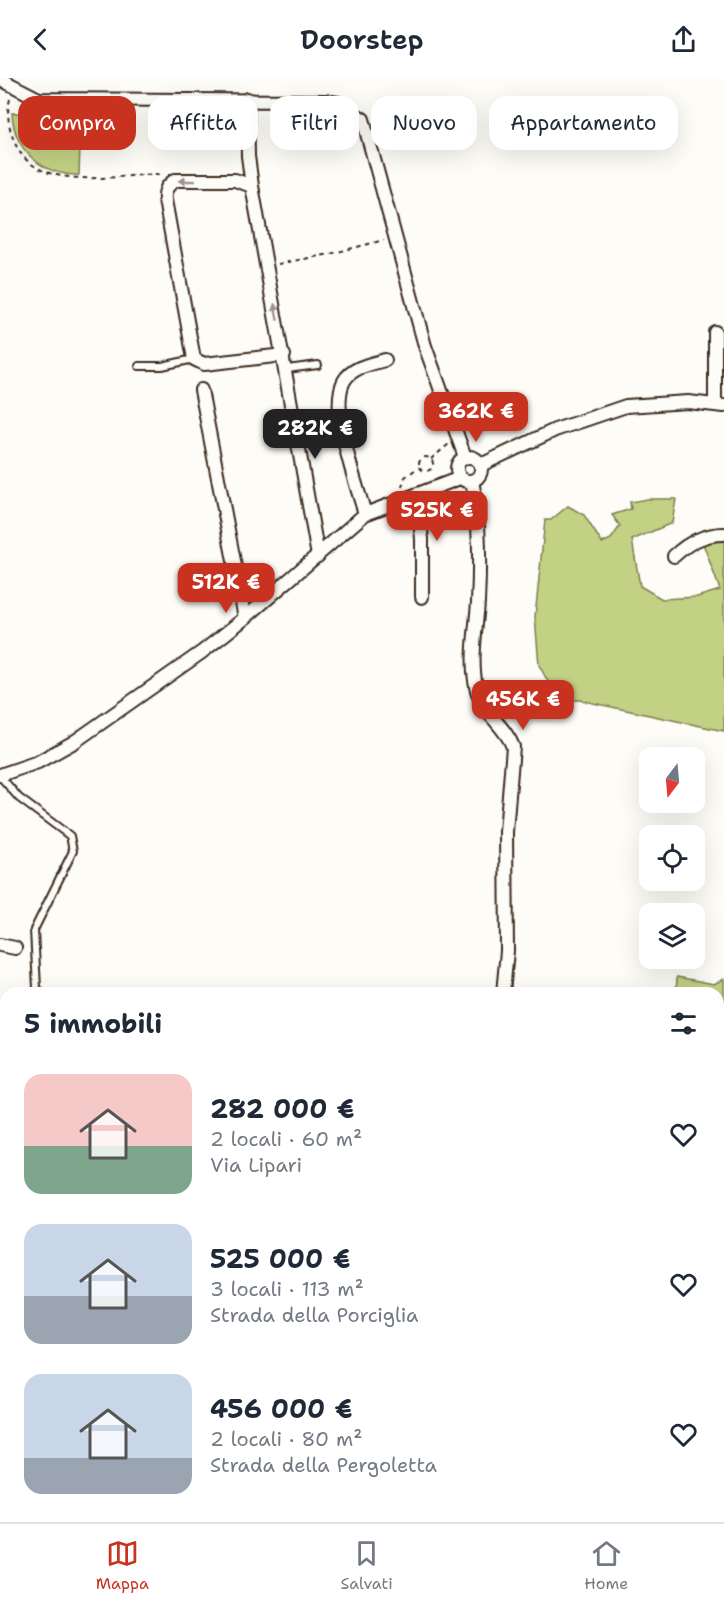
<!DOCTYPE html>
<html lang="it">
<meta charset="utf-8">
<style>
:root{--surface:#fff;--page:#f6f6f7;--text:#1f2937;--muted:#747a83;--line:#e0e1e3;--accent:#c8321e}
body{margin:0;font-family:"Shantell Sans",sans-serif;background:var(--page);color:var(--text);height:100vh;display:flex;flex-direction:column;font-size:22px;white-space:nowrap}
*{box-sizing:border-box;margin:0}
p{font-size:20px;color:var(--muted)}
.icon{flex:none;width:33px;height:33px;fill:none;stroke:currentColor;stroke-width:2;stroke-linecap:round;stroke-linejoin:round}
.map{position:relative;flex:1;overflow:hidden}
.side{position:absolute;left:0px;top:909px;width:724px;height:536px;display:flex;flex-direction:column;background:var(--surface);border-radius:18px 18px 0 0;box-shadow:0 6px 24px #0002}
.side>*{flex:none}
.top-card{position:absolute;left:18px;top:18px;width:688px;height:54px;display:flex;gap:12px}
.needle{width:39px;rotate:196deg}
.controls{position:absolute;left:639px;top:669px;display:grid;gap:12px}
.controls a{display:grid;place-items:center;width:66px;height:66px;border-radius:12px;background:var(--surface);box-shadow:0 6px 24px #0002;font-size:30px}
.price{position:absolute;translate:-50% -51px;padding:0 14px;border-radius:12px;background:var(--accent);color:#fff;font-size:20px;line-height:39px;filter:drop-shadow(0 2px 3px #0008)}
.price::after{content:'';position:absolute;left:50%;top:36px;width:18px;height:14px;margin-left:-9px;background:inherit;clip-path:polygon(0 0,100% 0,50% 100%)}
.price.selected{background:#222;color:#fff}
ul{padding:0;list-style:none}
li{display:flex;align-items:center;gap:18px;height:150px;padding:0 24px}
li span{display:grid;place-items:center;flex:none;width:168px;height:120px;border-radius:18px;color:#555}
li>.icon{margin-inline-start:auto}
span .icon{width:72px;height:72px;fill:#fffc;stroke-width:1}
li b{font-size:26px}
h2{display:flex;justify-content:space-between;align-items:center;height:72px;padding:0 24px;font-size:26px}
.pill{padding:0 21px;border-radius:18px;background:var(--surface);box-shadow:0 6px 24px #0002;font-size:21px;line-height:54px}
.pill.selected{background:var(--accent);color:#fff}
header{display:flex;justify-content:space-between;align-items:center;height:78px;padding:0 24px;background:var(--surface);font-size:27px;font-weight:600}
.tab-bar{display:flex;justify-content:space-around;align-items:center;height:84px;border-top:2px solid var(--line);background:var(--surface);font-size:16px;color:var(--muted)}
.tab-bar a{display:grid;justify-items:center;gap:3px}
.tab-bar .selected{color:var(--accent)}
.map>svg:first-child{display:block}
</style>
<header><svg class="icon" aria-label="back" viewBox="0 0 24 24"><path d="M15 5l-7 7 7 7"/></svg>Doorstep<svg class="icon" aria-label="share" viewBox="0 0 24 24"><path d="M12 15V3M7 8l5-5 5 5M5 13v7h14v-7"/></svg></header>
<div class="map">
<svg width="724" height="1444" viewBox="0 0 724 1444">
<rect width="100%" height="100%" fill="#fdfcf7"/>
<filter id="ink" filterUnits="userSpaceOnUse"><feTurbulence type="fractalNoise" baseFrequency=".0167" numOctaves="2"/><feDisplacementMap in="SourceGraphic" scale="12" xChannelSelector="R" yChannelSelector="G"/><feConvolveMatrix kernelMatrix="1 2 1 2 8 2 1 2 1" color-interpolation-filters="sRGB"/></filter>
<g filter="url(#ink)">
<path fill="#c3d184" stroke="#7f7e51" stroke-width="1.5" d="M12,35L37,36L42,40L69,41L73,36L81,38L79,97C42,97 14,73 12,35Z
M647,421H676L672,445L632,462L640,508L662,521L697,519L720,512L701,460L724,456V653L579,622H558L539,587L535,539L545,442H551L568,428L584,437L602,465L611,461L620,448L612,437L631,431L630,424Z
M677,899L714,906L724,901V1007L719,1008L718,915H676Z
M6,978V1146L0,1145V1000Z
M165,1439V1438L320,1439L319,1444H165Z"/>
<g fill="none" stroke-linecap="round" stroke-linejoin="round">
<g stroke="#3b2a1e" stroke-width="10">
<path id="lane" d="M139,288H162L194,281
M287,291L318,287
M0,698L19,720L70,758L73,773L34,852L37,910L42,915"/>
</g>
<g stroke="#3b2a1e" stroke-width="16">
<path id="street" d="M0,1L39,21L325,23L338,25L363,41L425,268L465,379
M247,21L248,78L252,108
M715,254V325
M284,277L204,286L194,281L165,122C164,112 167,108 175,102H235L252,108L318,478
M201,312L245,540
M457 391a12 12 0 1 1 24 0a12 12 0 1 1-24 0Z
M481,387L555,352L626,328L688,324L724,328
M472,403C480,440 480,486 478,524C476,554 469,586 478,616C484,636 506,649 513,669L506,754L507,873L503,915
M417,416L422,461V519
M365,436C356,405 329,331 344,303C352,289 371,286 385,282
M674,478C689,464 704,456 724,456
M0,697L38,684L74,664L202,574L245,540L365,436L460,400
M0,867L15,870
M718,1247L724,1231
M118,1444L124,1438"/>
</g>
<path stroke="#3b2a1e" stroke-width="2" stroke-dasharray="4.5 4.5" stroke-linecap="butt" d="M10,21C6,36 9,51 15,65C37,117 119,96 163,96
M42,33L54,34
M278,186L330,176L384,162
M419 386a7 7 0 1 1 14 0a7 7 0 1 1-14 0Z
M431,381L449,366
M402,409L405,399L419,389
M718,1008L724,1006"/>
<use href="#lane" stroke="#fdfcf7" stroke-width="6"/>
<use href="#street" stroke="#fdfcf7" stroke-width="12"/>
</g>
<defs><path id="oneway-solid" d="M-6-.8H1V-3.2L6.5 0L1 3.2V.8H-6Z" transform="scale(1.5)"/></defs>
<g fill="#9c938a">
<use href="#oneway-solid" transform="translate(187 103) rotate(-179)"/>
<use href="#oneway-solid" transform="translate(276 234) rotate(-101)"/>
</g>
</g>
</svg>
<div class="controls">
<a><svg class="needle" viewBox="-14 -14 28 28"><path d="M0-13l5 13h-10z" fill="#e53935"/><path d="M0 13l5-13h-10z" fill="#747a83"/></svg></a>
<a><svg class="icon" aria-label="locate" viewBox="0 0 24 24"><circle cx="12" cy="12" r="6"/><path d="M12 2v4M12 18v4M2 12h4M18 12h4"/></svg></a>
<a><svg class="icon" aria-label="layers" viewBox="0 0 24 24"><path d="M12 4l9 5-9 5-9-5zM3 14l9 5 9-5"/></svg></a>
</div>
<b class="price" style="left:476px;top:365px">362K €</b>
<b class="price selected" style="left:315px;top:382px">282K €</b>
<b class="price" style="left:437px;top:464px">525K €</b>
<b class="price" style="left:226px;top:536px">512K €</b>
<b class="price" style="left:523px;top:653px">456K €</b>
<div class="top-card">
<a class="pill selected">Compra</a>
<a class="pill">Affitta</a>
<a class="pill">Filtri</a>
<a class="pill">Nuovo</a>
<a class="pill">Appartamento</a>
</div>
<section class="side">
<h2>5 immobili<svg class="icon" aria-label="filters" viewBox="0 0 24 24"><path d="M4 7h16M4 17h16"/><circle cx="9" cy="7" r="2"/><circle cx="15" cy="17" r="2"/></svg></h2>
<ul>
<li><span style="background:linear-gradient(#f6c9c9 60%,#7fa58c 0)"><svg class="icon" aria-label="home" viewBox="0 0 24 24"><path d="M3 11l9-7 9 7M6 9v11h12V9"/></svg></span><div><b>282 000 €</b><p>2 locali · 60 m²</p><p>Via Lipari</p></div><svg class="icon" aria-label="heart" viewBox="0 0 24 24"><path d="M12 20l-8-8c-3-5 5-10 8-4 3-6 11-1 8 4z"/></svg></li>
<li><span style="background:linear-gradient(#c9d6e8 60%,#9aa5b1 0)"><svg class="icon" aria-label="home" viewBox="0 0 24 24"><path d="M3 11l9-7 9 7M6 9v11h12V9"/></svg></span><div><b>525 000 €</b><p>3 locali · 113 m²</p><p>Strada della Porciglia</p></div><svg class="icon" aria-label="heart" viewBox="0 0 24 24"><path d="M12 20l-8-8c-3-5 5-10 8-4 3-6 11-1 8 4z"/></svg></li>
<li><span style="background:linear-gradient(#c9d6e8 70%,#9aa5b1 0)"><svg class="icon" aria-label="home" viewBox="0 0 24 24"><path d="M3 11l9-7 9 7M6 9v11h12V9"/></svg></span><div><b>456 000 €</b><p>2 locali · 80 m²</p><p>Strada della Pergoletta</p></div><svg class="icon" aria-label="heart" viewBox="0 0 24 24"><path d="M12 20l-8-8c-3-5 5-10 8-4 3-6 11-1 8 4z"/></svg></li>
</ul>
</section>
</div>
<nav class="tab-bar">
<a class="selected"><svg class="icon" aria-label="map" viewBox="0 0 24 24"><path d="M3 6l6-2 6 2 6-2v14l-6 2-6-2-6 2zM9 4v14M15 6v14"/></svg>Mappa</a>
<a><svg class="icon" aria-label="saved" viewBox="0 0 24 24"><path d="M7 4h10v16l-5-4-5 4z"/></svg>Salvati</a>
<a><svg class="icon" aria-label="home" viewBox="0 0 24 24"><path d="M3 11l9-7 9 7M6 9v11h12V9"/></svg>Home</a>
</nav>
